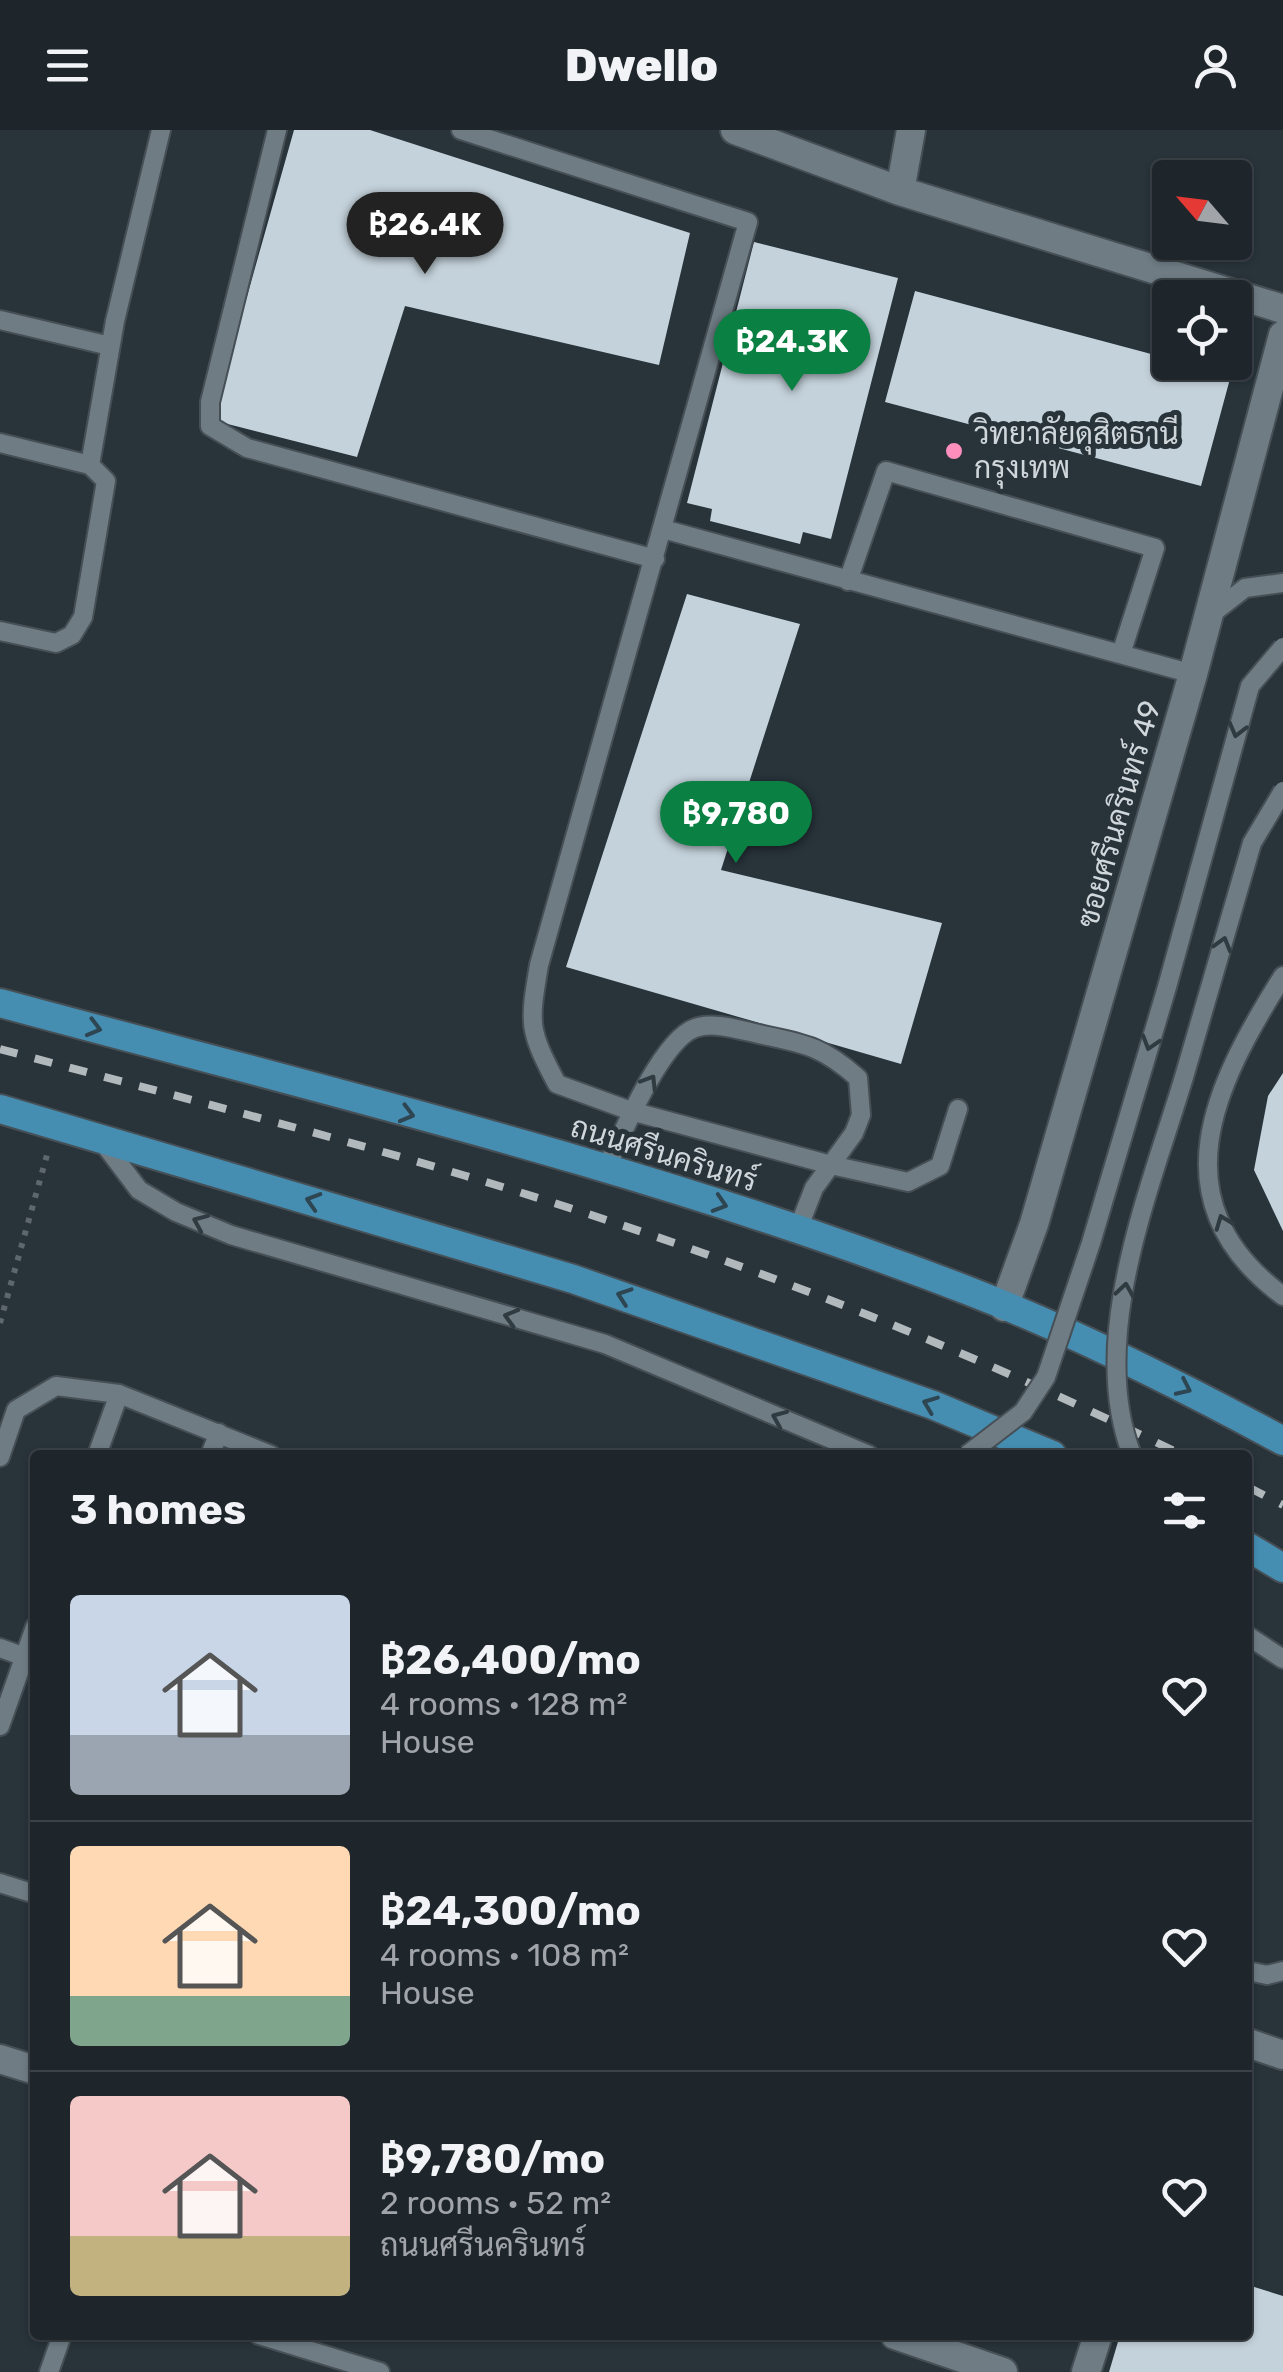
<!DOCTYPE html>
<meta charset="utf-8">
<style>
:root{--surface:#1e262c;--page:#2b3238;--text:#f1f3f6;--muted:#a1a5a9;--line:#3c4348;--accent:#0b8043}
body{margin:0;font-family:Rubik,Sarabun,sans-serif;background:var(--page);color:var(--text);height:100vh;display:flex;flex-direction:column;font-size:38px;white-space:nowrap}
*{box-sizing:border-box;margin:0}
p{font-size:32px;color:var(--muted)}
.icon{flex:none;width:55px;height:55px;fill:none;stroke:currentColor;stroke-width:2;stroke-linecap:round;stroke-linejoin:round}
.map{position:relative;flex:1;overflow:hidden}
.sheet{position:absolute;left:30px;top:1320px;width:1222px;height:890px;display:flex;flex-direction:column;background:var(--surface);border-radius:10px;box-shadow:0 2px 8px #0004,0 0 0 2px var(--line)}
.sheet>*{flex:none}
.needle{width:65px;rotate:298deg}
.tools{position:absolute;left:1152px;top:30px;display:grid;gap:20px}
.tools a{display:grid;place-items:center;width:100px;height:100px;border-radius:10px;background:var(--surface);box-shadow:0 2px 8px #0004,0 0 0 2px var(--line);font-size:50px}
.price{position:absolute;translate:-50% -85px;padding:0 22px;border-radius:35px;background:var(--accent);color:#fff;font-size:32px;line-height:65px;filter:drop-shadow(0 2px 5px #0008)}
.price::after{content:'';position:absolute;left:50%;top:60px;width:30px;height:22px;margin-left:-15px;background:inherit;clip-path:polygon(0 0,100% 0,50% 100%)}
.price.current{background:#222;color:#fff}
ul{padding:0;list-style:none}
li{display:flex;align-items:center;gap:30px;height:250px;padding:0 40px}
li+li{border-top:2px solid var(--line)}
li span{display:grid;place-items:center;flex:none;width:280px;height:200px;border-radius:10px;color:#555}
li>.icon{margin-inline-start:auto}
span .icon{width:120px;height:120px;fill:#fffc;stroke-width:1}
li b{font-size:42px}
h2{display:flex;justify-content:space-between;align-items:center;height:120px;padding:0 40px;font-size:42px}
header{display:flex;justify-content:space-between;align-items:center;height:130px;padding:0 40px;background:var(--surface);font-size:45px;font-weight:800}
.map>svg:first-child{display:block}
</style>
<header><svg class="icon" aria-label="menu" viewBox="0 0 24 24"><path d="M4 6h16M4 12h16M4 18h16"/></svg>Dwello<svg class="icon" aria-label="person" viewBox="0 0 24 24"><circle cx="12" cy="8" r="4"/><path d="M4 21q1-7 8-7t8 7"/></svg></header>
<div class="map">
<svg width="1283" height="2242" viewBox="0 0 1283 2242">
<rect width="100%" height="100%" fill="#28333a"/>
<path fill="#c4d2db" d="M294,0H370L690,103L659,235L405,176L357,327L212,290Z
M754,112L898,148L831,409L803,402L800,414L710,391L712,379L687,373Z
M915,161L1170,229V232L1231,245L1201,356L885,272Z
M687,464L800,494L721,740L942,793L901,934L566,837Z
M1283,943V1101L1254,1040L1268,966Z
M1248,2155L1283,2166V2242H1109L1120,2205H1248Z"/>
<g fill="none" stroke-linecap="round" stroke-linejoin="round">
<g stroke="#464f55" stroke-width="22">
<path id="service" d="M277,0L210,272V296L247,318L655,429
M461,0L748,92L539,835C529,895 528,899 557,954L631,981L831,1035L908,1052L940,1036L958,979
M0,190L110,216
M0,313L90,335L106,351L83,487L72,505L56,513L0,501
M90,335L115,191L161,0
M663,399L1193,544
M848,451L886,341L1155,418L1121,524
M1209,486L1245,458L1283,453
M1283,846C1215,954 1155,1071 1283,1166
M102,1011L139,1060L176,1082L231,1105L605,1214L869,1325
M606,1039C621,1006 661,910 695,898C715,891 743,901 763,905C808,914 824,918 858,948L861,985L854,1003L814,1058L798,1099
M97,1325L119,1264
M210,1325L219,1303
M0,1327L16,1280L56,1256L119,1264L271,1325
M1248,1506L1283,1529
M0,1518L33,1530
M0,1596L35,1497
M0,1753L35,1764
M1248,1841L1267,1845L1283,1841
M259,2205L380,2242
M49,2242L62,2205"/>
</g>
<g stroke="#464f55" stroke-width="32">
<path id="minor" d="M735,0L900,61L1283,179
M900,61L911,0
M1004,1177L1034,1094L1193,544L1283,205
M1248,1913L1283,1925
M0,1929L35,1940
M895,2205L1003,2242
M1086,2242L1098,2205"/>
</g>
<g stroke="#464f55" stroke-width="32">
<path id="primary" d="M0,873C325,961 655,1039 969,1161C1077,1203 1182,1256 1283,1311
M0,979L573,1149L933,1275L1052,1325
M1248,1417L1283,1438"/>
</g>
<path stroke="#5d676d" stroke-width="6" stroke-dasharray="5 8" stroke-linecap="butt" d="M0,1193L47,1025"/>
<use href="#service" stroke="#6f7c84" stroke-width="18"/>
<use href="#minor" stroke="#6f7c84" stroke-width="28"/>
<use href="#primary" stroke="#458eb2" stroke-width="28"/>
<path stroke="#b1b9bd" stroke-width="8" stroke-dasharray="18 18" stroke-linecap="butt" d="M0,919C155,961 312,1000 466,1046C712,1119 952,1211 1182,1325
M1248,1357L1283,1375"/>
<g stroke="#464f55" stroke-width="22" stroke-linecap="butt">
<path id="service-bridge" d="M967,1325L1023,1282L1046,1247L1091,1113L1167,857L1250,556L1283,517
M1132,1325C1087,1209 1150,1060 1184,947C1207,869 1230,791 1252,713L1283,661"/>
</g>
<use href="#service-bridge" stroke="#6f7c84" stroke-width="18"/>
</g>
<defs><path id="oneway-chevron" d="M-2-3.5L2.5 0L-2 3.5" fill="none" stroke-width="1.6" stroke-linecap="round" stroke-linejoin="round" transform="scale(2.5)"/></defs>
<g stroke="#2f3a41">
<use href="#oneway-chevron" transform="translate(1237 600) rotate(105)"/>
<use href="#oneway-chevron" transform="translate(1223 814) rotate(-74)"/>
<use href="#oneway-chevron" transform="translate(1150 913) rotate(107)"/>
<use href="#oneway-chevron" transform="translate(650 952) rotate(-58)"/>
<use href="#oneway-chevron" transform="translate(200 1092) rotate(-157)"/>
<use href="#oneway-chevron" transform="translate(1223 1092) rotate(-111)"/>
<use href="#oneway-chevron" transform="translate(1125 1160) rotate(-81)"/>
<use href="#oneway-chevron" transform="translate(511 1187) rotate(-164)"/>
<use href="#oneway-chevron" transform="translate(779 1288) rotate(-157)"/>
</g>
<g stroke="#2e4552">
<use href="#oneway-chevron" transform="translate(94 898) rotate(15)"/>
<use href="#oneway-chevron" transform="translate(407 984) rotate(15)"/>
<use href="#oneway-chevron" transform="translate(313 1071) rotate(-163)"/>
<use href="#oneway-chevron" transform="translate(720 1074) rotate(17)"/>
<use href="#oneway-chevron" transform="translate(624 1166) rotate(-161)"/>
<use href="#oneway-chevron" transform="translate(1184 1258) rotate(25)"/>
<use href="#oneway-chevron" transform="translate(930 1274) rotate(-159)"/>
</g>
<circle fill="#fe8ebb" stroke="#28333a" stroke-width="4" cx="954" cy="321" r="10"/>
<g text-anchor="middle" stroke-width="10" stroke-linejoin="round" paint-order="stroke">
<g font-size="30" fill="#d0d7db" stroke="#28333a" text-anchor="start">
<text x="974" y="314">วิทยาลัยดุสิตธานี<tspan x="974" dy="34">กรุงเทพ</tspan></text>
</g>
<g font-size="30" fill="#d0d7db" stroke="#28333a">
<text transform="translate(1119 684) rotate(-74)" y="10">ซอยศรีนครินทร์ 49</text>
<text transform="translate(664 1024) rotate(17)" y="10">ถนนศรีนครินทร์</text>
</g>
</g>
</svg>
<div class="tools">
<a><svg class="needle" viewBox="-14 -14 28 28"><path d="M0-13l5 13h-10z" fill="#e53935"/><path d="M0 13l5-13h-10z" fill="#a1a5a9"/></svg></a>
<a><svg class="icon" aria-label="locate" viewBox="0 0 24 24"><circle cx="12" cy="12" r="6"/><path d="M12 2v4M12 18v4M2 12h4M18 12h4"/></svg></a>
</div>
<b class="price current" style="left:425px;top:147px">฿26.4K</b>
<b class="price" style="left:792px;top:264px">฿24.3K</b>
<b class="price" style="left:736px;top:736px">฿9,780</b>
<section class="sheet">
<h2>3 homes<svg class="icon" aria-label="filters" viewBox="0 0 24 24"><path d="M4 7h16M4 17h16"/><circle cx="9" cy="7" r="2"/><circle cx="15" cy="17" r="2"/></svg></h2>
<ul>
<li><span style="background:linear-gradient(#c9d6e8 70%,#9aa5b1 0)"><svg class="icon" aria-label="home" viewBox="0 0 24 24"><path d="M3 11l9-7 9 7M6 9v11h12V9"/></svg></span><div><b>฿26,400/mo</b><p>4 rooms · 128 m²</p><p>House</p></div><svg class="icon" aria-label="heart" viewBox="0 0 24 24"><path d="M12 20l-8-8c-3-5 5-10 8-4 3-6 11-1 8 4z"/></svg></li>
<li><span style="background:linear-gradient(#ffd9b3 75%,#7fa58c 0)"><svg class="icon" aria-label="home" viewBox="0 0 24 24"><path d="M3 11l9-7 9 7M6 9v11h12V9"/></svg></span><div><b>฿24,300/mo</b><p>4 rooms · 108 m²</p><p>House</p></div><svg class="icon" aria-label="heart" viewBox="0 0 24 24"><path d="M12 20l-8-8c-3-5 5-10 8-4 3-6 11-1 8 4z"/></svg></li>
<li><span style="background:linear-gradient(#f6c9c9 70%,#c2b280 0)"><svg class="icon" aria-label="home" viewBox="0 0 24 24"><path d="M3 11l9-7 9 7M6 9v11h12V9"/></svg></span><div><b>฿9,780/mo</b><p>2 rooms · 52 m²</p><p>ถนนศรีนครินทร์</p></div><svg class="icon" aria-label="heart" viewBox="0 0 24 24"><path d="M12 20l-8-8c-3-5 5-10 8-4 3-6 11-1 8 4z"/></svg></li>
</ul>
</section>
</div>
